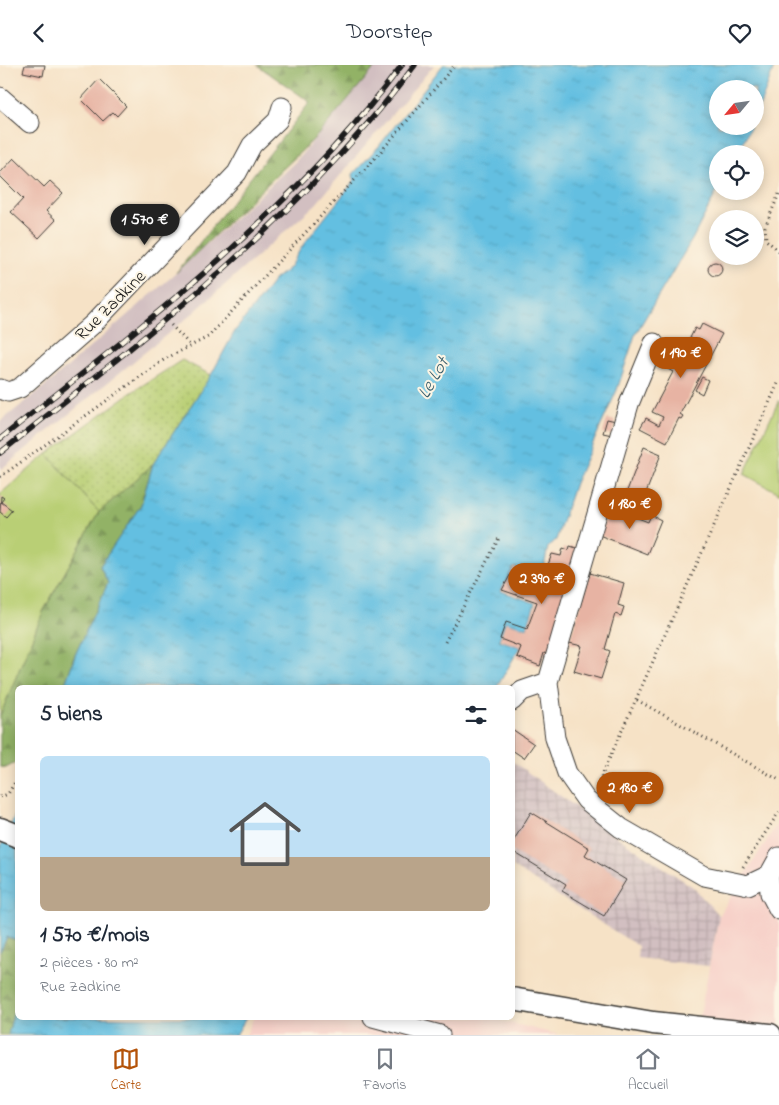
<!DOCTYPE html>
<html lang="fr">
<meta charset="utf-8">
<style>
:root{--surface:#fff;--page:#f2f2f3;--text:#1f2937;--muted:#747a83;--line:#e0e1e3;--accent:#b45309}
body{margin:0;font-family:"Indie Flower",sans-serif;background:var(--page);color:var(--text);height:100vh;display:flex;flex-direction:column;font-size:19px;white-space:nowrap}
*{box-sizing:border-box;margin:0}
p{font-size:16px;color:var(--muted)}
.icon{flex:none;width:28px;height:28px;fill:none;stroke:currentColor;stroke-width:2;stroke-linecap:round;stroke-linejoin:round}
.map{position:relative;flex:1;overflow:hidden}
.sheet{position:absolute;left:15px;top:620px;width:500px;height:335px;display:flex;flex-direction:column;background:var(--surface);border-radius:8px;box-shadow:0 2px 12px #0003}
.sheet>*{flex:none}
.needle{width:32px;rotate:241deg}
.fabs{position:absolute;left:709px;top:15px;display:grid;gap:10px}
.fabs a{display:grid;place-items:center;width:55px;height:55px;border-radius:50%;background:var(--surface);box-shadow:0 2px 12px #0003;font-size:25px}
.price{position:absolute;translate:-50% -42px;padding:0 11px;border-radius:18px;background:var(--accent);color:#fff;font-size:16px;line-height:32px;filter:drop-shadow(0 1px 2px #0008)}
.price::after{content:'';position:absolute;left:50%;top:30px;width:15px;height:11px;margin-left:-8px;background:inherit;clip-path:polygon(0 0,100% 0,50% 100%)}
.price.current{background:#222;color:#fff}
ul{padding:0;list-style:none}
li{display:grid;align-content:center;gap:10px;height:265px;padding:0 25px}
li+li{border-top:1px solid var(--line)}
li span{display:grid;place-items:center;height:155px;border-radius:8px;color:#555}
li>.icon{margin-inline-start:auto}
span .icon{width:90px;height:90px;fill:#fffc;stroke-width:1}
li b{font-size:21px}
h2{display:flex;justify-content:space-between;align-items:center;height:60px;padding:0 25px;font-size:21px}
header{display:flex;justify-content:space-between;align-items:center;height:65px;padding:0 25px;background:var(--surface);font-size:22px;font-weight:600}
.tab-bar{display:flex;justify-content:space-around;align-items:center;height:70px;border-top:1px solid var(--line);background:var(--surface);font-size:14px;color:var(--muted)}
.tab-bar a{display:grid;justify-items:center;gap:2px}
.tab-bar .current{color:var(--accent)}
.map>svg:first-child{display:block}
</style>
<header><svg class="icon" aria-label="back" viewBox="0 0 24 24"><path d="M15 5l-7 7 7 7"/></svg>Doorstep<svg class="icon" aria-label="heart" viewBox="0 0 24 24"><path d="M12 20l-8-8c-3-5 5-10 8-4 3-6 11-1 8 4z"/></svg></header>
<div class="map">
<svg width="779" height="970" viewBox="0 0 779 970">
<defs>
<pattern id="industrial-grid" width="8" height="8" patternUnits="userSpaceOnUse" patternTransform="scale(1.25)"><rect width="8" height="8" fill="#d2bfc1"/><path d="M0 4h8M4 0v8" fill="none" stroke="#b4a4a5"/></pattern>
<pattern id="forest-firs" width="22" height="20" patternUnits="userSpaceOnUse" patternTransform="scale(1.25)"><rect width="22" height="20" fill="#92b266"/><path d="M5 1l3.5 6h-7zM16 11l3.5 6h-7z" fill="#7d9858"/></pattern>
<pattern id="garden-dots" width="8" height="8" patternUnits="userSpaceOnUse" patternTransform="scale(1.25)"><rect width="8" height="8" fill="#b9cf74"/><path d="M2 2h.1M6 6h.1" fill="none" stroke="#9eb164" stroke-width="1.8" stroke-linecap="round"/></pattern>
<pattern id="water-ripples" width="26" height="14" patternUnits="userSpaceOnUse" patternTransform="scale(1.25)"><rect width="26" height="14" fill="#63bfe1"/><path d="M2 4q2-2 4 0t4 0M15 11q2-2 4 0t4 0" fill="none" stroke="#55a4c0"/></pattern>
</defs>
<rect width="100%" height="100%" fill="#fcf5e5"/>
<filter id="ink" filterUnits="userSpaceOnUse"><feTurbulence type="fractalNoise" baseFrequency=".02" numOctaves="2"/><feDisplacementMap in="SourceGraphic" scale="10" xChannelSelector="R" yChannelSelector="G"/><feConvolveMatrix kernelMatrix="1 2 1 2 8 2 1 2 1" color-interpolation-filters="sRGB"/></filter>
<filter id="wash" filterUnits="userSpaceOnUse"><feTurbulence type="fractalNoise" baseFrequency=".0096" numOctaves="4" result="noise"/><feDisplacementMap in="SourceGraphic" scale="20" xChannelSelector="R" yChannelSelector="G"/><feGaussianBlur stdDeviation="1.12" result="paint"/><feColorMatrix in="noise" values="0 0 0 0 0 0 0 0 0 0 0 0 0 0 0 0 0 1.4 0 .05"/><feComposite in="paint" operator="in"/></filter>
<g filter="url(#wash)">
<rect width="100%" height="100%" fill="#f6e2c6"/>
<path fill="#f7d1c9" d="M779,756V970H696L719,851Z
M254,952L490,953L559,970H246Z"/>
<path fill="url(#industrial-grid)" d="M512,696L623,776L693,822L719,851L709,901L637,893L638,881L513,802Z"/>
<path fill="#d2bfc1" d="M377,0H434L316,139L192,249L0,405V357L50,317L176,208L296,96Z"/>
<path fill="#b9cf74" stroke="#6a7648" d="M779,335V428L744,409Z
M47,389L99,447L44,545L0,651V429Z"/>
<path fill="url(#forest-firs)" stroke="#576741" d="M257,0H377L316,72L176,208L310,37Z
M153,399L141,440L100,501L108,518L76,588L64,622H18L17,697L6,703L0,702V651L44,545L99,447Z
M7,872L17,875V933L8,970H0V887Z"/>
<path fill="url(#garden-dots)" stroke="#6a7648" d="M182,295L211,310L153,399L99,447L47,389L129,329Z"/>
<path fill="url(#water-ripples)" stroke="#406e7e" d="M443,0H775L755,54V24H718V61H751L737,89H718L717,126L693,173L635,270L617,325L575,418L556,475L548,482L542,512L514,502L501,526L535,538L527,563L505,557L499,575L520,582L497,622H64L76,588L108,518L100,501L141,440L153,399L211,310L235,266L274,215L289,203L303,180L354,116L353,109L379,81Z
M17,746V875L7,872L0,887V783Z
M17,933L18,952L246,953L236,970H8Z"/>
<g id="blocks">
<path fill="#e7b3a3" d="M25,0H45L43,11L23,7Z
M99,14L126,41L117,51L113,47L103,56L81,34Z
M14,93L44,122L50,116L63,128L46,146L56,155L39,173L11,147L23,134L0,111V108Z
M708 204a7 7 0 1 1 14 0a7 7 0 1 1-14 0Z
M702,259L722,269L680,349L683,351L681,354L679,353L667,377L640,363L646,353L659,360L663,352L652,347L673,307L652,295L660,280L681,291L695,263L699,265Z
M702,312L708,315L702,329L695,325Z
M607,354L616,356L612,370L603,368Z
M644,382L661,389L642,438L625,431Z
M1,431L4,433L1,437L12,445L6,452L0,447Z
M610,442L648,457L651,450L661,455L647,489L599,470Z
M570,481L583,485L550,590L544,588L540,601L517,592L521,582L500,574L506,557L527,564L537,537L502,525L514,503L543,513L552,489L561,491L563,483L569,485Z
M590,508L624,518L618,540L624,542L621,551L615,549L605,584L610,586L601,614L574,606L582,581L569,578Z
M512,664L534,679L524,693L512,685Z
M531,747L589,783L585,790L626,815L604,851L562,826L566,819L512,786V778Z"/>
</g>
</g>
<g filter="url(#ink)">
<use href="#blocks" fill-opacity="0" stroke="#3d3a36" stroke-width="1"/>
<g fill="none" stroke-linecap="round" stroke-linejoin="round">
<g stroke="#3d3a36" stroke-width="21">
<path id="minor" d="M0,32L30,58
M654,278L629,339L548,617L555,673L567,708L586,735L621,763L704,811L748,820L769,810L779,792
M0,324L8,327L20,323L93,259L237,108L252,80L278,55L282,42
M512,636L522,626L548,617
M769,810L770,828L779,845
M373,952L440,970"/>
</g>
<g stroke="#3d3a36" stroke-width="25">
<path id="major" d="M0,764L18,771
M512,934L653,958L770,970"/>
</g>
<path stroke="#3d3a36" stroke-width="3" stroke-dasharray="1 4" stroke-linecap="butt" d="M779,129L765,162L766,175L779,186
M171,260L191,281
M0,412L165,294L208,272L377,91L455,0
M445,577L499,473
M637,635L779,715
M597,721L779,316
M0,732L8,729L18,712
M743,802L779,747"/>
<use href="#minor" stroke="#fff" stroke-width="19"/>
<use href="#major" stroke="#fff" stroke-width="22"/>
<g stroke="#1c1c1c" stroke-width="5.5">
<path id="rail" d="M0,374C143,260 292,148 402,0
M0,388C148,270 300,153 415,0"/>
</g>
<use href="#rail" stroke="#fcf5e5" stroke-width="4" stroke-dasharray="11" stroke-linecap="butt"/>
</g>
</g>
<g text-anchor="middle" stroke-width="4" stroke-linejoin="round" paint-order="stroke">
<g font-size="18" fill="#1c1c1c" stroke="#fcf5e5">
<text transform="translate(110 240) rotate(-45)" y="6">Rue Zadkine</text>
</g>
<g font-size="19" font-style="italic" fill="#385d6b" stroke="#fcf5e5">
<text transform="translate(432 312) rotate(-60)" y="7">Le Lot</text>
</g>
</g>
</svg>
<div class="fabs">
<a><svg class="needle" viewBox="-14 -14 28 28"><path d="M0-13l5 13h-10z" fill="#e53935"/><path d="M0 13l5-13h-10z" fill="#747a83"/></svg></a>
<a><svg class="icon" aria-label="locate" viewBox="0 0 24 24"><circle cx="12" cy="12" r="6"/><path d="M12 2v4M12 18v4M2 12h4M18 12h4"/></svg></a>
<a><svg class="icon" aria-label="layers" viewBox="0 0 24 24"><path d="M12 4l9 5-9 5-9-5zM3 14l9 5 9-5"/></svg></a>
</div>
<b class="price current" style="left:145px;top:181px">1 570 €</b>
<b class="price" style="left:681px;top:314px">1 190 €</b>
<b class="price" style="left:630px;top:465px">1 180 €</b>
<b class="price" style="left:542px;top:540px">2 390 €</b>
<b class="price" style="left:630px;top:749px">2 180 €</b>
<section class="sheet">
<h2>5 biens<svg class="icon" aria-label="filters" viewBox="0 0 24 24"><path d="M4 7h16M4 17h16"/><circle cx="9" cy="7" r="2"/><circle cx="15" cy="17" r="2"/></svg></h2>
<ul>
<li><span style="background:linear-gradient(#bfe0f5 65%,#b9a48a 0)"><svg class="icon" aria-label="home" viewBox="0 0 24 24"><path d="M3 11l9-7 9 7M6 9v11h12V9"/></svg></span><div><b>1 570 €/mois</b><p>2 pièces · 80 m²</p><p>Rue Zadkine</p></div></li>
</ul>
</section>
</div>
<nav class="tab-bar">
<a class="current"><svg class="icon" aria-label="map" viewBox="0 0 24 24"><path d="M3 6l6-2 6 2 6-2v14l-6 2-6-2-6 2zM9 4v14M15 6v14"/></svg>Carte</a>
<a><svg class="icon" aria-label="saved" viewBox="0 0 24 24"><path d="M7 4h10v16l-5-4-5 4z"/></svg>Favoris</a>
<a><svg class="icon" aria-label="home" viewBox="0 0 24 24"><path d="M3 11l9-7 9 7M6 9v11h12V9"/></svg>Accueil</a>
</nav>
